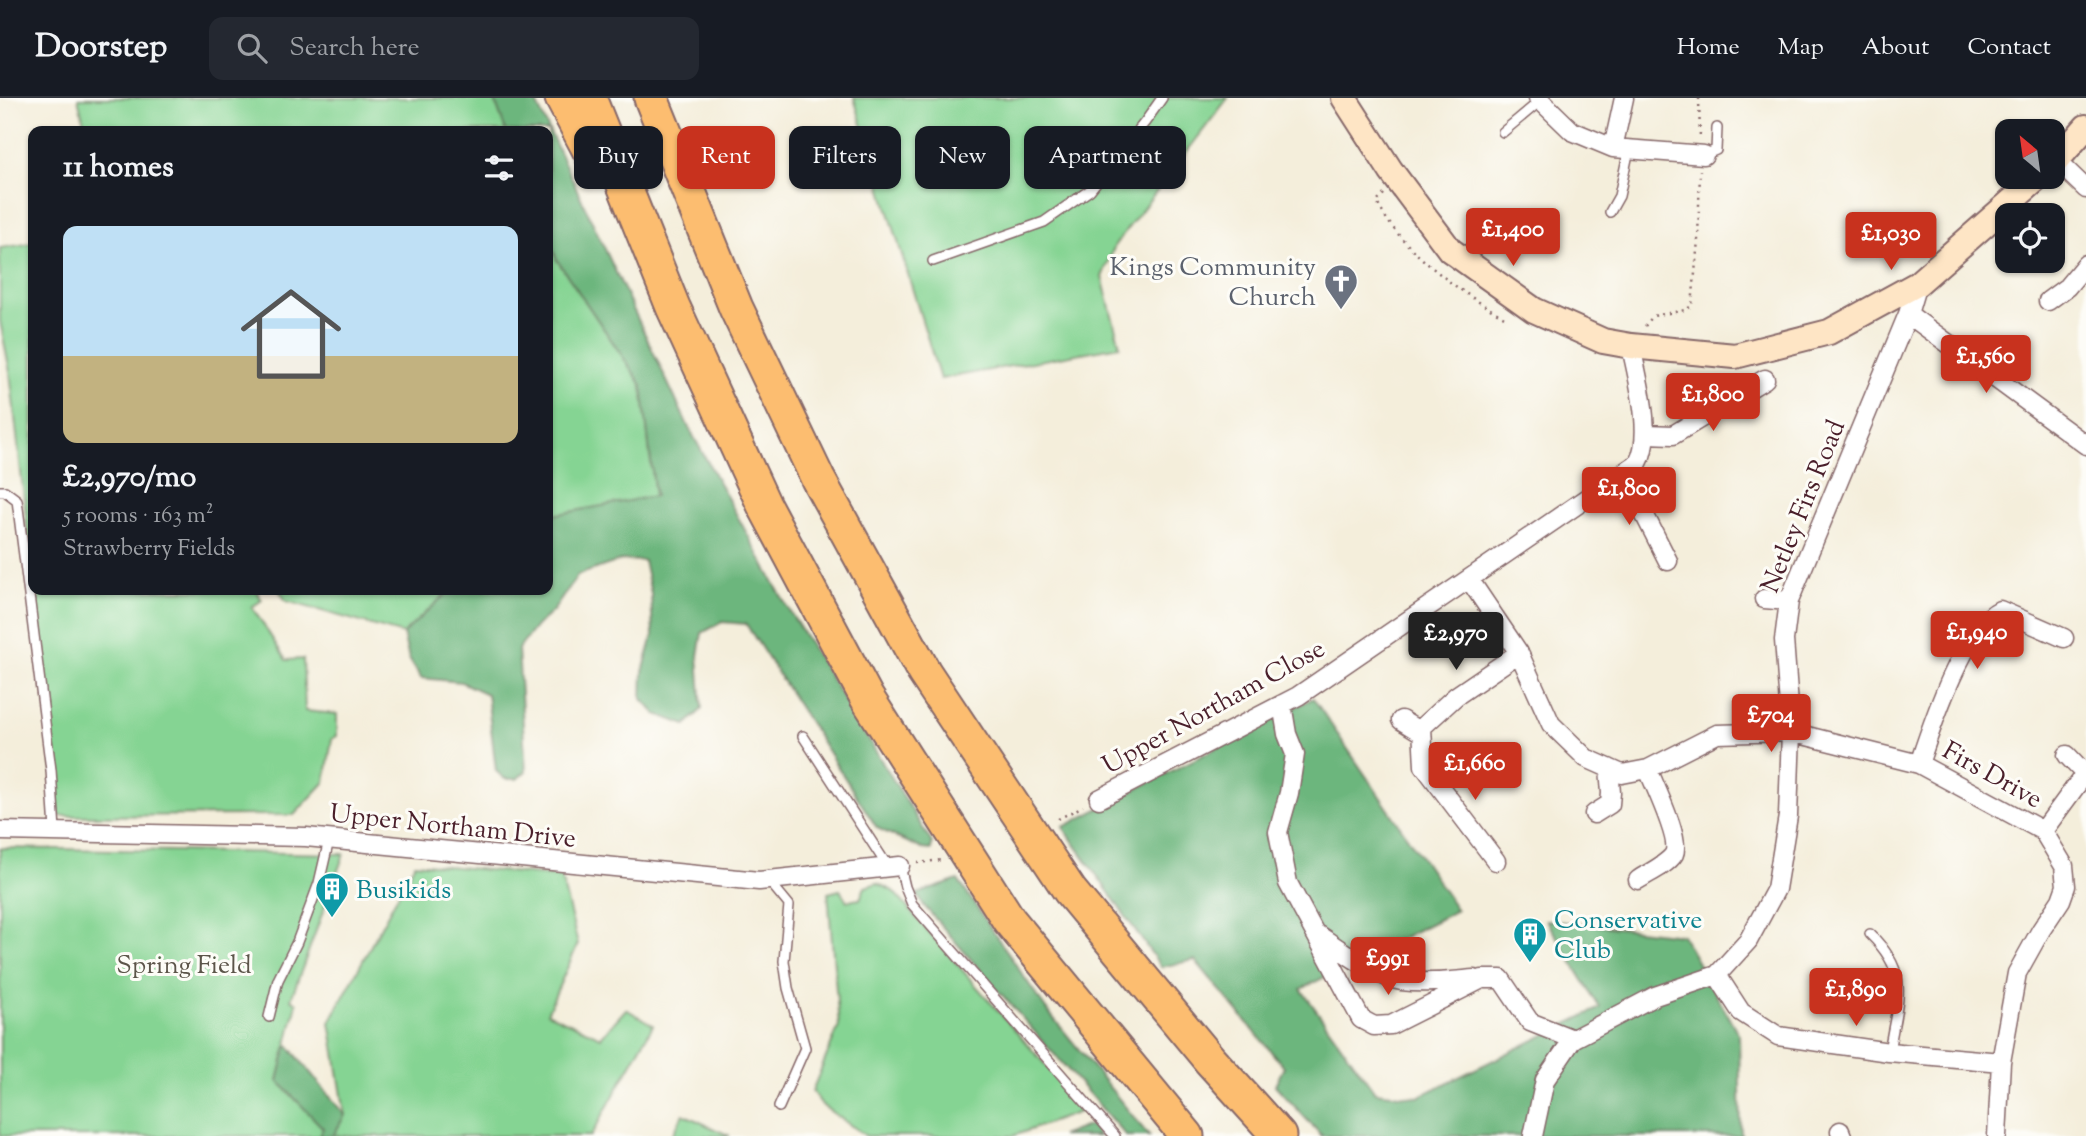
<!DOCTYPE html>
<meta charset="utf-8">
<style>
:root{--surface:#171b24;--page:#242831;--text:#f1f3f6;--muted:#9ea1a6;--line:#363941;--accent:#c8321e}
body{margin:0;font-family:"Sorts Mill Goudy",serif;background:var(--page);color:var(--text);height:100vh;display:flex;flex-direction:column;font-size:26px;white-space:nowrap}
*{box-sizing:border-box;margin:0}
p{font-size:23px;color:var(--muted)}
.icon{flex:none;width:38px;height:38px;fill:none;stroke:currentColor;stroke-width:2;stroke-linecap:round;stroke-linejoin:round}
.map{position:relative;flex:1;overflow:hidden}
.panel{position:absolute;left:28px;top:28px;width:525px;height:469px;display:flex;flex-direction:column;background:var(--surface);border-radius:14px;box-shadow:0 2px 5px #0004}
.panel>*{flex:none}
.banner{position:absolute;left:574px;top:28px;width:665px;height:63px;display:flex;gap:14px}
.needle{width:46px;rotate:331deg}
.controls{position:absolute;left:1995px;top:21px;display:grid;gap:14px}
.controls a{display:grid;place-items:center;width:70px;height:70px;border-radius:14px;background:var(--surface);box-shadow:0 2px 5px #0004;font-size:35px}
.price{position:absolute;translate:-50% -60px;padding:0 16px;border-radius:7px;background:var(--accent);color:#fff;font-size:23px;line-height:46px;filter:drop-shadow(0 2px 4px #0008)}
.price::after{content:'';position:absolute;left:50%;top:42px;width:21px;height:16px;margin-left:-10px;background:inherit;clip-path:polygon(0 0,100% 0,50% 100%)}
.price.current{background:#222;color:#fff}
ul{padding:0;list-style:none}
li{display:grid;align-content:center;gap:14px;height:371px;padding:0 35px}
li+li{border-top:2px solid var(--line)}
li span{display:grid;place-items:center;height:217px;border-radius:14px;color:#555}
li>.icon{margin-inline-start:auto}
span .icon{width:126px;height:126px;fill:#fffc;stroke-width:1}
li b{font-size:30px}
h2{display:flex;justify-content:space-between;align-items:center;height:84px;padding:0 35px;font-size:30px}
.pill{padding:0 24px;border-radius:14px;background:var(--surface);box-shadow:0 2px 5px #0004;font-size:24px;line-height:63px}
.pill.current{background:var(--accent);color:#fff}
header{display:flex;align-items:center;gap:42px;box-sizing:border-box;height:98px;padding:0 35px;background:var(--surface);border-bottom:2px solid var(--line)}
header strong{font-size:33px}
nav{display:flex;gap:38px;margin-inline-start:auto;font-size:24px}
.search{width:490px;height:63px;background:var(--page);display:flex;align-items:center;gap:18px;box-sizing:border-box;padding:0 24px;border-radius:14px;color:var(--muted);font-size:26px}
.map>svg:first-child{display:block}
</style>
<header>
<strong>Doorstep</strong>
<div class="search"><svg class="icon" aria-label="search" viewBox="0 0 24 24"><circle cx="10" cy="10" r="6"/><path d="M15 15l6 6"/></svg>Search here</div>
<nav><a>Home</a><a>Map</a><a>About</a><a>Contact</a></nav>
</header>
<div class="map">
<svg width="2086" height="1038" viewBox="0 0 2086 1038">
<rect width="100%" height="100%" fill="#fdfcf7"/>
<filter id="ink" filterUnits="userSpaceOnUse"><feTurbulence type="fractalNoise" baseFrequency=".0143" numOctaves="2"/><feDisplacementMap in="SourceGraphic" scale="14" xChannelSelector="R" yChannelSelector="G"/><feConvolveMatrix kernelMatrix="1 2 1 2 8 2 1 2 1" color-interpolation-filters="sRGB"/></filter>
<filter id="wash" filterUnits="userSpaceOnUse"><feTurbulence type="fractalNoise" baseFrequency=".00686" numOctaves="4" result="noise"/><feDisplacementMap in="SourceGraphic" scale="28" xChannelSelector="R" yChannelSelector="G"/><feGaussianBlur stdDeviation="1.57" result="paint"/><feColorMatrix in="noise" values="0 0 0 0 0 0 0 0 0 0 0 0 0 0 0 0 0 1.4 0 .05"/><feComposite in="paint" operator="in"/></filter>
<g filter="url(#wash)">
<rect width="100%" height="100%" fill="#f4eedb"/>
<path fill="#85d493" stroke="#687a5f" stroke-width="2" d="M78,0H494L506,33H86Z
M854,0H1228L1115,147L1102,179L1120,248L940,281Z
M548,138L557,162L642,287L655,399L548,418Z
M33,145V484L10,274L0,223V150Z
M34,492H256L262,502L252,509L286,562L303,561L305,613L337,616V638L332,641L325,684L294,717L59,718Z
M279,492H450L403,536L286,503Z
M0,750L344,756L291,901L297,905L278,983L324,1030L319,1038H0Z
M415,765L561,779L578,846L547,915L601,939L626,911L653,927L591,1038H333L345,1016L330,924Z
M877,785L893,793L1085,1012L1013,1038H866L823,1008L812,993L839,928L828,795L840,792L847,803L860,801L865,789Z
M683,1016L730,1038H672Z"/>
<path fill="#6cb67d" stroke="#5b6a54" stroke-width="2" d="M494,0H534L689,330L790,514L932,745L931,752L922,751L877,730L746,526L722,524L702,535L698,558L702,611L686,627L656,616L642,601L643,574L653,538L651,496L644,463L622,462L578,477L553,513L536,528L518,551L526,673L517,681H505L496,673L487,596L461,584L421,580L409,561L403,536L450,492H548V418L655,398L642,287L557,162L548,138V33H506Z
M1313,600L1457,812L1301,891L1375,994L1418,999L1600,910L1546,822L1682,837L1739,937L1741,1038H1322L1275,987L1284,969L1195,862L1161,869L1063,729Z
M958,782L1046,911L1149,1038H1126L924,808L917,796Z
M287,946L345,1017L333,1038H319L323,1030L278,983Z
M1090,1027L1099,1038H1061Z"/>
</g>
<g filter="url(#ink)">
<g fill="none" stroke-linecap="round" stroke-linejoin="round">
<g stroke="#866769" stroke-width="12">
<path id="service" d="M1503,34L1540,3
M1704,57L1716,52L1717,30
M1610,114L1619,98L1629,51
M933,163L1044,124L1090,92L1145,24L1162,0
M0,393H5L17,402L51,672L55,732
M803,638L888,769
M900,768L905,789L912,806L1115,1038
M770,784L789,807L784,863L788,890L805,950L779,1009
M1870,836C1912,877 1897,902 1889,954
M269,919L278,882L297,844L319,785L329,742"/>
</g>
<g stroke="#866769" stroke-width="21">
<path id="minor" d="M1538,0L1572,33L1613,50L1704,57
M1613,50L1624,0
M2057,63L2086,91
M2048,203L2067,189L2086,166
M1908,216L2086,347
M1647,336L1673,337L1765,281
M1621,378L1637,402L1668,463
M1469,481L1519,555L1551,626L1586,660L1622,676L1648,671L1717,636L1791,634L1919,666L2043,733L2064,768L2066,788L2061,802L2041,832L2017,875L2001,964L1997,1038
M1764,501L1789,503
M1282,606L1287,636L1295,656L1289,695L1278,734L1288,785L1361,921L1374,928L1391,927L1482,881H1501L1530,924L1573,941
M1401,622L1422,635
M2067,657L2086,677
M1919,666C1932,627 1964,529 2000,512L2064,540
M1099,701L1298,598L1638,365C1654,337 1637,279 1631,248
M1594,716L1610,706L1611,695L1609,670
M0,733L306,739L759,783L900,768
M2043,733L2084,677
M1496,763L1424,668L1422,629L1456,598L1519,555
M1638,782C1648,775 1667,767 1674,756C1681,741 1654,687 1648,671
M1315,835C1339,850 1375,879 1402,883C1425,886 1450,883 1474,881
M1717,877L1741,914L1778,938L1889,954L2001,964
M1840,1033L1842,1038
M1533,1038L1545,982L1573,941L1655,898L1717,877L1748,843L1776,791L1788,718L1791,634L1784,542L1789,503L1908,216L1917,186"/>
</g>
<g stroke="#866769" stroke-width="28">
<path id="secondary" d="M1344,0L1391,73L1450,152L1534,212L1603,243L1631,248L1735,258L1829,234L1917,186L2039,79
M2053,67L2086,29"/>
</g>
<g stroke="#866769" stroke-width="37">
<path id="motorway" d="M562,0L593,59
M589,0L673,209L764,407L867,600L1009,822L1187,1038
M651,0L736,210L818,381L924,574L1070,793L1210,962L1279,1038"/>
</g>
<path stroke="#866769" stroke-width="2.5" stroke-dasharray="2 5" stroke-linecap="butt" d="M1699,0L1700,41
M1384,96L1377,104C1398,150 1464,198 1508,221
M1645,228L1653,218L1685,212L1692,208L1698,142L1700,72
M1058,721L1083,708
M917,765L942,762"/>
<use href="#service" stroke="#fff" stroke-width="9"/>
<use href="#minor" stroke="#fff" stroke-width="18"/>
<use href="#secondary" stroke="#fee5c5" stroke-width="24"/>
<use href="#motorway" stroke="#fcbd6f" stroke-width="33"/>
</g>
</g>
<defs>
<g id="church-pin" transform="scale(1.75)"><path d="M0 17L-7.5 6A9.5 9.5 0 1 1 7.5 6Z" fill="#6b7280" stroke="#fdfcf7"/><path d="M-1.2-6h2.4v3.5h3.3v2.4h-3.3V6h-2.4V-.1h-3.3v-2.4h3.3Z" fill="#fff"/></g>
<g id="building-pin" transform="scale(1.75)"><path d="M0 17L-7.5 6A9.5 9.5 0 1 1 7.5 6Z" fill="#0f9aa8" stroke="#fdfcf7"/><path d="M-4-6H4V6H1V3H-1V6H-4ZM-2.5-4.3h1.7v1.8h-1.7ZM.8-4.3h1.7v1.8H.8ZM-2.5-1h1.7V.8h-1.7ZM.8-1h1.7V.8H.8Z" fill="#fff"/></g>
</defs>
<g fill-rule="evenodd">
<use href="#church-pin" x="1341" y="183"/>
<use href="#building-pin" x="332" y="791"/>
<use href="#building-pin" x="1530" y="836"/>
</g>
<g text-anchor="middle" stroke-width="6" stroke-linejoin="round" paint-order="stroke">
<g font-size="26" fill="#5b616d" stroke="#fdfcf7" text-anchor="end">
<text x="1316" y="177">Kings Community<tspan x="1316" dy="30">Church</tspan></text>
</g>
<g font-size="26" fill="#4a1f2b" stroke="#fdfcf7">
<text transform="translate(1802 408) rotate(-68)" y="9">Netley Firs Road</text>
<text transform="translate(1213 608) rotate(-29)" y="9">Upper Northam Close</text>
<text transform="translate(1993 676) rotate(29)" y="9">Firs Drive</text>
<text transform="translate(453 727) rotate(6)" y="9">Upper Northam Drive</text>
</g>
<g font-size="26" fill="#0d838f" stroke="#fdfcf7" text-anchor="start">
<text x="356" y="800">Busikids</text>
<text x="1554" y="830">Conservative<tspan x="1554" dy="30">Club</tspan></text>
</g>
<g font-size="26" fill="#5c554a" stroke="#fdfcf7">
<text x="184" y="875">Spring Field</text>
</g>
</g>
</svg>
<div class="controls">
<a><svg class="needle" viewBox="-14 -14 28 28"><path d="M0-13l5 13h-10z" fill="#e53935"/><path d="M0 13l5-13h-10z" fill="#9ea1a6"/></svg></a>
<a><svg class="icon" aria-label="locate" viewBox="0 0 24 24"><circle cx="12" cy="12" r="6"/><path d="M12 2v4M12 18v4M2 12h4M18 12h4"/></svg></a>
</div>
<b class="price" style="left:1513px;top:170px">£1,400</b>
<b class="price" style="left:1891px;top:174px">£1,030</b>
<b class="price" style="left:1986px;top:297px">£1,560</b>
<b class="price" style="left:1713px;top:335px">£1,800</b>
<b class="price" style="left:1629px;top:429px">£1,800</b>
<b class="price" style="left:1977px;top:573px">£1,940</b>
<b class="price current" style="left:1456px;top:574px">£2,970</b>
<b class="price" style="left:1771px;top:656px">£704</b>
<b class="price" style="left:1475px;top:704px">£1,660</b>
<b class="price" style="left:1388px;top:899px">£991</b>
<b class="price" style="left:1856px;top:930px">£1,890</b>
<div class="banner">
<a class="pill">Buy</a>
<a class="pill current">Rent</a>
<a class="pill">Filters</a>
<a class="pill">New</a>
<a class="pill">Apartment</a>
</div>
<section class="panel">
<h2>11 homes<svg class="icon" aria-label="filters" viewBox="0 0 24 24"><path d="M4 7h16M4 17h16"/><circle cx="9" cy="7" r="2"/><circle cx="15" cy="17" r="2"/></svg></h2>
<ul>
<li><span style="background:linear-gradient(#bfe0f5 60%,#c2b280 0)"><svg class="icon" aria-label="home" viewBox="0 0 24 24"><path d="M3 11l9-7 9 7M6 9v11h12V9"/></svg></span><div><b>£2,970/mo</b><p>5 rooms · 163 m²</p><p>Strawberry Fields</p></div></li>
</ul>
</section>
</div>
